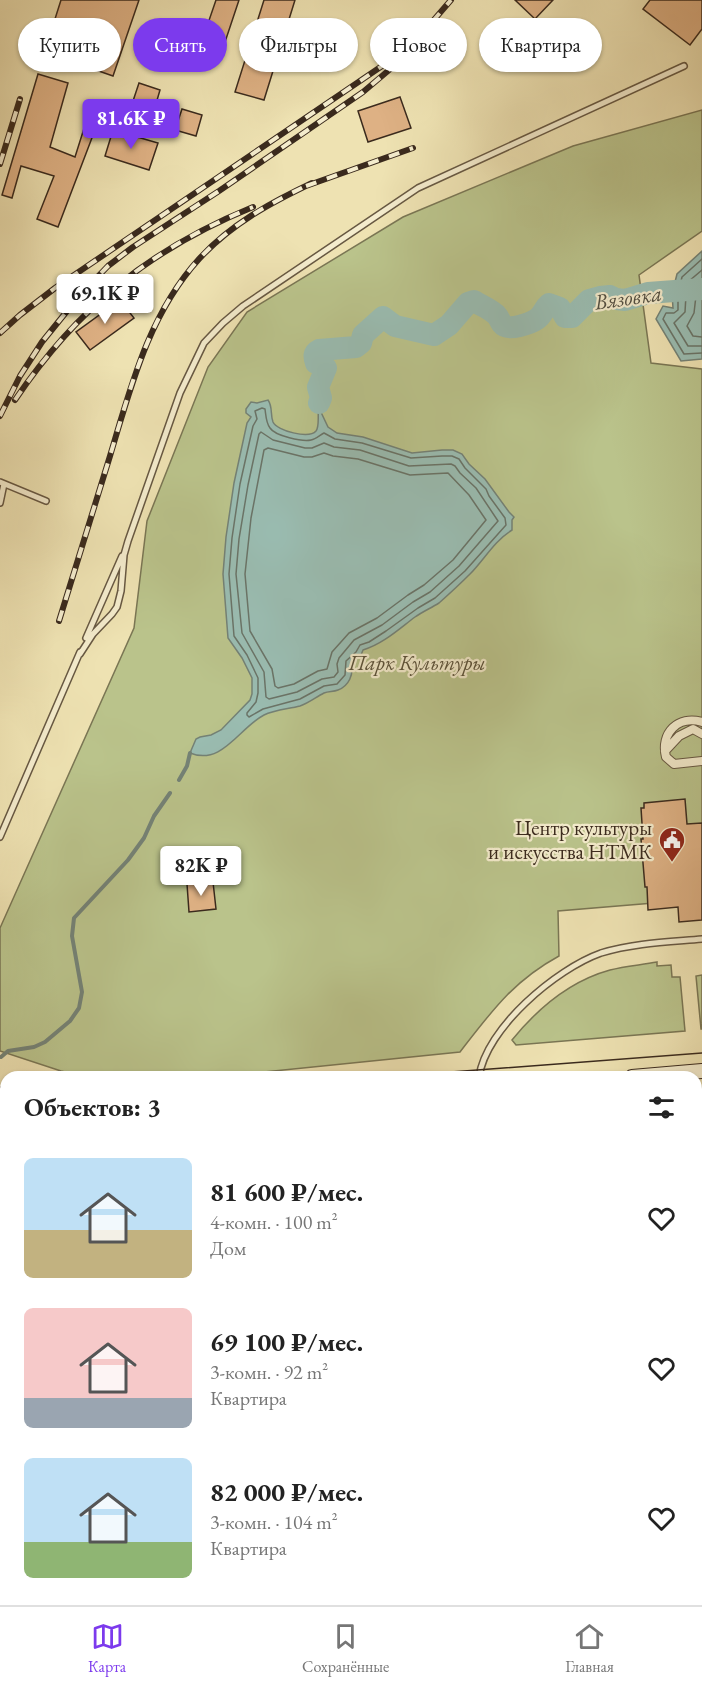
<!DOCTYPE html>
<html lang="ru">
<meta charset="utf-8">
<style>
:root{--surface:#fff;--page:#f6f6f6;--text:#222;--muted:#767676;--line:#e0e0e0;--accent:#7c3aed}
body{margin:0;font-family:"EB Garamond",serif;background:var(--page);color:var(--text);height:100vh;display:flex;flex-direction:column;font-size:22px;white-space:nowrap}
*{box-sizing:border-box;margin:0}
p{font-size:20px;color:var(--muted)}
.icon{flex:none;width:33px;height:33px;fill:none;stroke:currentColor;stroke-width:2;stroke-linecap:round;stroke-linejoin:round}
.map{position:relative;flex:1;overflow:hidden}
.sheet{position:absolute;left:0px;top:1071px;width:702px;height:534px;display:flex;flex-direction:column;background:var(--surface);border-radius:18px 18px 0 0;box-shadow:0 2px 4px #0004}
.sheet>*{flex:none}
.top-card{position:absolute;left:18px;top:18px;width:666px;height:54px;display:flex;gap:12px}
.price{position:absolute;translate:-50% -51px;padding:0 14px;border-radius:6px;background:#fff;color:#222;font-size:20px;line-height:39px;filter:drop-shadow(0 2px 3px #0008)}
.price::after{content:'';position:absolute;left:50%;top:36px;width:18px;height:14px;margin-left:-9px;background:inherit;clip-path:polygon(0 0,100% 0,50% 100%)}
.price.selected{background:var(--accent);color:#fff}
ul{padding:0;list-style:none}
li{display:flex;align-items:center;gap:18px;height:150px;padding:0 24px}
li span{display:grid;place-items:center;flex:none;width:168px;height:120px;border-radius:9px;color:#555}
li>.icon{margin-inline-start:auto}
span .icon{width:72px;height:72px;fill:#fffc;stroke-width:1}
li b{font-size:26px}
h2{display:flex;justify-content:space-between;align-items:center;height:72px;padding:0 24px;font-size:26px}
.chip{padding:0 21px;border-radius:27px;background:var(--surface);box-shadow:0 2px 4px #0004;font-size:21px;line-height:54px}
.chip.selected{background:var(--accent);color:#fff}
.tabs{display:flex;justify-content:space-around;align-items:center;height:84px;border-top:2px solid var(--line);background:var(--surface);font-size:16px;color:var(--muted)}
.tabs a{display:grid;justify-items:center;gap:3px}
.tabs .selected{color:var(--accent)}
.map>svg:first-child{display:block}
</style>
<div class="map">
<svg width="702" height="1605" viewBox="0 0 702 1605">
<rect width="100%" height="100%" fill="#eee2b2"/>
<filter id="stains"><feTurbulence type="fractalNoise" baseFrequency=".00333" numOctaves="4"/><feColorMatrix values="0 0 0 0 .2 0 0 0 0 .09 0 0 0 0 .02 0 0 0 .5 -.17"/></filter>
<radialGradient id="worn" r=".72"><stop offset=".6" stop-color="#630" stop-opacity="0"/><stop offset="1" stop-color="#630" stop-opacity=".3"/></radialGradient>
<path fill="#bac38b" stroke="#7a7654" stroke-width="1.5" d="M702,110V231L639,275L651,363L702,369V899L558,911L559,956C513,981 491,1012 460,1052L215,1077H85L61,1071L0,1051V928L134,628L147,521L208,367L247,312L403,217L573,146Z
M657,962V966L671,965L672,977H680L685,1031L516,1045L512,1040C538,1008 570,981 610,970C625,966 641,965 657,962Z
M702,975V1029H701L696,976Z"/>
<path fill="#9abdb2" stroke="#748276" stroke-width="1.5" d="M702,251V359L681,361L656,319L663,306L673,308L672,294L677,274Z
M268,400C273,407 270,414 273,422C277,431 309,439 316,431C320,426 317,414 319,408L328,427L337,433L363,437L412,453L442,450H453L462,454L469,464L485,479L509,512L514,517L512,520V530C494,541 484,560 470,574C462,582 448,595 439,603C431,608 422,612 415,617C399,629 383,644 363,650L361,655L351,664C354,674 349,686 338,690C333,692 329,691 324,693C316,697 309,703 300,706C288,709 274,710 264,715C239,728 222,766 190,753L196,739L200,737L211,735L221,730L250,700L252,694V678L242,658L228,638L223,574L226,537L234,483L247,423L251,417L246,413V409L251,402L257,403Z"/>
<g fill="none" stroke-linecap="round" stroke-linejoin="round">
<path stroke="#6a7468" stroke-width="1.5" d="M702,259L682,277L678,294V310L674,313H666L663,319L684,354L702,353
M702,270L689,281L686,295L685,312L674,323L688,346H702
M702,282L697,287L694,313L687,326L693,336L702,337
M262,408L265,409C266,416 266,423 270,428C275,436 303,442 311,440C316,439 320,435 324,433L335,439L362,443L411,458L442,456H452L459,459L465,468L486,489L489,496L505,518L506,525L465,571L435,598L418,608L386,631L369,642L360,645L356,652L346,661L345,675L337,684L324,686L300,699L263,709L249,717L247,715V713L256,702L258,693V678L247,655L234,636L229,574L232,538L240,484L253,426L257,419L255,411Z
M261,432L273,440L305,448H312L324,443L334,447L360,450L409,466L451,464L455,466L460,473L476,488L498,521L459,566L430,592L413,602L382,625L354,640L339,658L337,664L338,672L334,677L322,679L297,692L269,699L266,697L264,672L242,633L236,574L239,539L248,485L259,434Z
M268,448L304,457H312L324,453L333,456L358,459L410,475L448,473L469,495L486,520L453,560L424,585L408,595L377,618L349,633L332,652L327,669L318,671L294,684L278,688L275,686L272,669L250,631L245,574L251,518L264,450Z"/>
<path stroke="#748276" stroke-width="4" d="M179,780L187,766L190,753
M1,1057L8,1051L34,1047L45,1042L70,1021L79,1008L82,992L72,936L74,918L128,860L144,838L154,816L170,793"/>
<path stroke="#9abdb2" stroke-width="22" d="M319,403L321,398L318,387L326,368L316,363C314,357 313,353 319,350L356,347L361,343L363,335L383,317L395,326L434,335L449,325L468,303L474,301C480,305 488,308 494,313C499,316 499,320 502,324C508,332 531,323 537,319C543,315 544,308 549,304L560,308L565,317H572L589,300L600,297L610,296L616,299L625,300L648,293L702,289"/>
</g>
<path fill="#deb184" stroke="#3a2a1d" stroke-width="1.5" d="M61,0H139L113,76L93,69L97,57L48,41Z
M216,0H239L225,42L204,35Z
M264,0H295L264,100L235,92Z
M515,0H553L535,19Z
M650,0H702V29L690,45L643,9Z
M38,74L68,83L50,147L75,157L87,119L98,122L58,227L37,219L54,176L21,166L12,198L2,195Z
M139,83L160,90L153,114L131,107Z
M400,97L411,128L368,142L358,111Z
M182,109L202,115L196,136L175,130Z
M113,130L158,143L149,170L105,156Z
M120,300L134,318L90,350L76,332Z
M685,799L687,824L702,823V920L679,922L678,907L648,910L647,887H645L641,839H643L641,808H644V803Z
M213,882L216,909L189,912L187,884Z"/>
<g fill="none" stroke-linecap="round" stroke-linejoin="round">
<g stroke="#675842" stroke-width="8">
<path id="service" d="M0,482L46,501
M0,503L4,484
M86,638L122,556
M80,654L93,634L112,614L117,607L121,591L124,555L128,541L180,393L204,343L223,323L243,306L418,188L684,66
M0,837L80,652
M479,1077C486,1028 556,969 601,953C634,943 668,942 702,939
M696,1246L702,1245
M696,1401L700,1527
M0,1441H6
M343,1599L344,1605"/>
</g>
<g stroke="#675842" stroke-width="10">
<path id="pedestrian" d="M702,722C678,715 660,733 666,757L674,764L702,761
M665,751L679,736L693,729L702,734"/>
</g>
<g stroke="#675842" stroke-width="14">
<path id="minor" d="M0,1171L6,1164
M266,1599V1605
M634,1599L635,1605"/>
</g>
<g stroke="#3a2a1d" stroke-width="16">
<path id="secondary" d="M632,1077L702,1071
M0,1105L6,1107"/>
</g>
<use href="#service" stroke="#f4eccd" stroke-width="5"/>
<use href="#pedestrian" stroke="#f4eccd" stroke-width="8"/>
<use href="#minor" stroke="#f4eccd" stroke-width="10"/>
<use href="#secondary" stroke="#f4eccd" stroke-width="14"/>
<path stroke="#3a2a1d" stroke-width="1.5" d="M385,1077L702,1053
M0,1087L6,1089"/>
<g stroke="#3a2a1d" stroke-width="6">
<path id="rail" d="M0,164L20,99
M306,186L413,148
M0,333L20,315L55,288L382,66
M15,400C77,308 150,249 253,207
M0,416L20,376L42,342L80,295L108,266L133,247L219,191L363,92L395,65L451,0
M59,621C76,566 93,511 110,456C131,386 149,314 199,259C231,224 270,203 312,183"/>
</g>
<use href="#rail" stroke="#f4eccd" stroke-width="4" stroke-dasharray="11" stroke-linecap="butt"/>
</g>
<defs>
<g id="civic-pin" transform="scale(1.35)"><path d="M0 17L-7.5 6A9.5 9.5 0 1 1 7.5 6Z" fill="#8f2418" stroke="#f4eccd"/><path d="M-.6-6.5H3V-4.5H.6V-3L4-1V1h2V6H-6V1h2V-1L-.6-3ZM-1.2 2.5V6h2.4V2.5Z" fill="#fff"/></g>
</defs>
<g fill-rule="evenodd">
<use href="#civic-pin" x="672" y="840"/>
</g>
<g text-anchor="middle" stroke-width="4.5" stroke-linejoin="round" paint-order="stroke">
<g font-size="21" font-style="italic" fill="#5a5038" stroke="#f4eccd">
<text x="417" y="670">Парк Культуры</text>
</g>
<g font-size="21" fill="#3a2a1d" stroke="#f4eccd" text-anchor="end">
<text x="652" y="835">Центр культуры<tspan x="652" dy="24">и искусства НТМК</tspan></text>
</g>
<g font-size="22" font-style="italic" fill="#524f42" stroke="#f4eccd">
<text transform="translate(628 297) rotate(-8)" y="8">Вязовка</text>
</g>
</g>
<rect width="100%" height="100%" filter="url(#stains)"/>
<rect width="100%" height="100%" fill="url(#worn)"/>
</svg>
<b class="price selected" style="left:131px;top:150px">81.6K ₽</b>
<b class="price" style="left:105px;top:325px">69.1K ₽</b>
<b class="price" style="left:201px;top:897px">82K ₽</b>
<div class="top-card">
<a class="chip">Купить</a>
<a class="chip selected">Снять</a>
<a class="chip">Фильтры</a>
<a class="chip">Новое</a>
<a class="chip">Квартира</a>
</div>
<section class="sheet">
<h2>Объектов: 3<svg class="icon" aria-label="filters" viewBox="0 0 24 24"><path d="M4 7h16M4 17h16"/><circle cx="9" cy="7" r="2"/><circle cx="15" cy="17" r="2"/></svg></h2>
<ul>
<li><span style="background:linear-gradient(#bfe0f5 60%,#c2b280 0)"><svg class="icon" aria-label="home" viewBox="0 0 24 24"><path d="M3 11l9-7 9 7M6 9v11h12V9"/></svg></span><div><b>81 600 ₽/мес.</b><p>4-комн. · 100 m²</p><p>Дом</p></div><svg class="icon" aria-label="heart" viewBox="0 0 24 24"><path d="M12 20l-8-8c-3-5 5-10 8-4 3-6 11-1 8 4z"/></svg></li>
<li><span style="background:linear-gradient(#f6c9c9 75%,#9aa5b1 0)"><svg class="icon" aria-label="home" viewBox="0 0 24 24"><path d="M3 11l9-7 9 7M6 9v11h12V9"/></svg></span><div><b>69 100 ₽/мес.</b><p>3-комн. · 92 m²</p><p>Квартира</p></div><svg class="icon" aria-label="heart" viewBox="0 0 24 24"><path d="M12 20l-8-8c-3-5 5-10 8-4 3-6 11-1 8 4z"/></svg></li>
<li><span style="background:linear-gradient(#bfe0f5 70%,#8fb573 0)"><svg class="icon" aria-label="home" viewBox="0 0 24 24"><path d="M3 11l9-7 9 7M6 9v11h12V9"/></svg></span><div><b>82 000 ₽/мес.</b><p>3-комн. · 104 m²</p><p>Квартира</p></div><svg class="icon" aria-label="heart" viewBox="0 0 24 24"><path d="M12 20l-8-8c-3-5 5-10 8-4 3-6 11-1 8 4z"/></svg></li>
</ul>
</section>
</div>
<nav class="tabs">
<a class="selected"><svg class="icon" aria-label="map" viewBox="0 0 24 24"><path d="M3 6l6-2 6 2 6-2v14l-6 2-6-2-6 2zM9 4v14M15 6v14"/></svg>Карта</a>
<a><svg class="icon" aria-label="saved" viewBox="0 0 24 24"><path d="M7 4h10v16l-5-4-5 4z"/></svg>Сохранённые</a>
<a><svg class="icon" aria-label="home" viewBox="0 0 24 24"><path d="M3 11l9-7 9 7M6 9v11h12V9"/></svg>Главная</a>
</nav>
